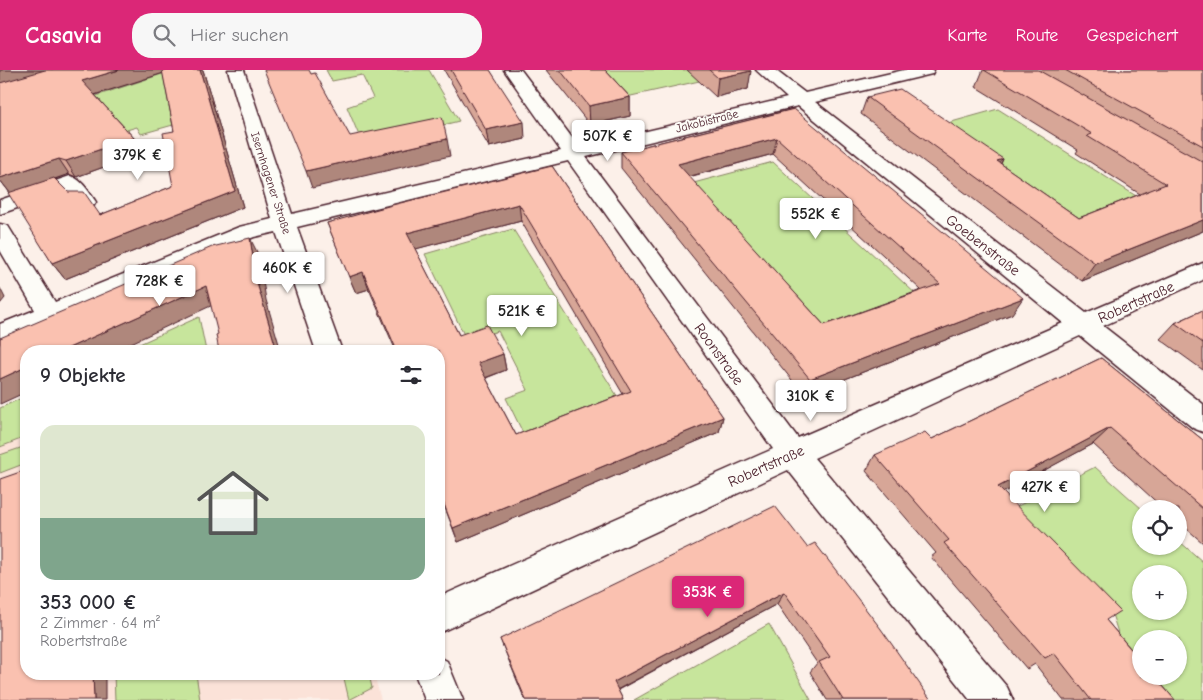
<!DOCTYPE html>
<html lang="de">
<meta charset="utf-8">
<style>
:root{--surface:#fff;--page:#f7f7f7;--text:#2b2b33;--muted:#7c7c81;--accent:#db2777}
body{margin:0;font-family:"Comic Neue",sans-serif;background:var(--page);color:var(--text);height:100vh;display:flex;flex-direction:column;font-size:19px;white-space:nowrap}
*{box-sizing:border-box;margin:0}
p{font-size:16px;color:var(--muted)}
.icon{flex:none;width:28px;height:28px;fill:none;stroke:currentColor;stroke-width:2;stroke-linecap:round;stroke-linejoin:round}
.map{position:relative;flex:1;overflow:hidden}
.side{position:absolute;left:20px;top:275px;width:425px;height:335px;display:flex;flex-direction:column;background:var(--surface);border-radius:20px;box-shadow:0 1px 4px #0004}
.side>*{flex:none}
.tools{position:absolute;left:1132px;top:430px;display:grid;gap:10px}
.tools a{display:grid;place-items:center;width:55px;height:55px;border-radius:50%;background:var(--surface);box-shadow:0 1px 4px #0004;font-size:25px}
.price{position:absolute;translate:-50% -42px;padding:0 11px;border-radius:5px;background:#fff;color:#222;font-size:16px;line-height:32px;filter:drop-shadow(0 1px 2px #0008)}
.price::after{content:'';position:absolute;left:50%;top:30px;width:15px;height:11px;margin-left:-8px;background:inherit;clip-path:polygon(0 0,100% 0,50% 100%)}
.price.selected{background:var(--accent);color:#fff}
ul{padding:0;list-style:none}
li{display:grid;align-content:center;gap:10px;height:265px;padding:0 20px}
li span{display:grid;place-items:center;height:155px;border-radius:15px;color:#555}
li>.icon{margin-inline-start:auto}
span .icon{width:90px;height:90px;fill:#fffc;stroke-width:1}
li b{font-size:21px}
h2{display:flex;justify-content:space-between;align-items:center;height:60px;padding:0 20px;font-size:21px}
header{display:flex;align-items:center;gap:30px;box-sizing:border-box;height:70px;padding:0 25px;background:var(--accent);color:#fff}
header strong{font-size:24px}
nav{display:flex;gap:28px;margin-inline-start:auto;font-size:18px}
.search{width:350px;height:45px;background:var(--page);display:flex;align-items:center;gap:12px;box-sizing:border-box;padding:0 18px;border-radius:20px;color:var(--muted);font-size:19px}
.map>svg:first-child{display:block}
</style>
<header>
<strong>Casavia</strong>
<div class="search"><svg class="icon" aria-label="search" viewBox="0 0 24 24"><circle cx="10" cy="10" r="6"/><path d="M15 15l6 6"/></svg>Hier suchen</div>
<nav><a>Karte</a><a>Route</a><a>Gespeichert</a></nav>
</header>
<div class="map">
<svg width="1203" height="630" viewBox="0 0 1203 630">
<rect width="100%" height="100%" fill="#fcf0e9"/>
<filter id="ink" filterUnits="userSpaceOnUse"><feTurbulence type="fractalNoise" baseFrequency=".02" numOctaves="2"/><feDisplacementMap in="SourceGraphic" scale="10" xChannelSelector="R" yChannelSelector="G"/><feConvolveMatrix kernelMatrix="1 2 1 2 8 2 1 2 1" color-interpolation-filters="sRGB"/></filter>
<g filter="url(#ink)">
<path fill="#fbe2d8" d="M26,367V604H374L381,630H0V377Z"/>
<path fill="#c7e59c" stroke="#888264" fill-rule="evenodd" d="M326,0H429L459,51L363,75L347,37L373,28L362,5L332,11Z
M589,0H687L704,10L608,31Z
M165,3L173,55L141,64L137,57L123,61L26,49Z
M998,39L1144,131L1069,157L930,58Z
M773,92L919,227L819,263L686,115Z
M513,159L619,329L524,365L506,328L528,320L498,261L467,271L425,184Z
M199,247L206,281H124Z
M26,326V367L0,377V338Z
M26,376V393L0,403V385Z
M1095,397L1142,439L1141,476H1179V471L1203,492V630H1168L1148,606H1179V569H1141V598L1122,575L1111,541L1014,438ZM1141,504H1179V541H1141Z
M769,554L811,630H634Z
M114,604H196L200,630H115Z
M343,604H369L372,618L349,630Z"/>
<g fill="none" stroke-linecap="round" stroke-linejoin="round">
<g stroke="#4a1f2b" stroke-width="3">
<path id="minor" d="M228,0H244L292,144L561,81L504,0H521L579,77L787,28L756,0H775L805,23L904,0H934L932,4L815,32L1086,243L1203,193V210L1103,256L1203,334V362L1193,358L1080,266L814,388L1007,617L1013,630H970L788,400L439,563V527L773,379L568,91L297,157L342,281H316L276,162L254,167L0,273V254L35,240L0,180V154L8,156L55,232L239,157L272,149ZM798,36L1063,253L798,368L586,87Z
M70,106C82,109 89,122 96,132L93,137C78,140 74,132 66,121L0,144V130Z
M439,587L447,591L463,630H425L415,604H439Z"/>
</g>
<use href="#minor" fill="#fdfcf7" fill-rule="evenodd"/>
</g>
<path fill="#d7a697" stroke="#4a1f2b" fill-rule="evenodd" d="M0,0H203L243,137L65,209L52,193L10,123L0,110ZM163,3L174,61L173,116L100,145L68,122L55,109L69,104L76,107L143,83L134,68L95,25Z
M444,0H490L525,69L489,77Z
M546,0H605L630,27V46L590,55Z
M687,0H750L748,19L716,27Z
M983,0H1203V161L1082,211L861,44L867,27L1003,89L1001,94L1079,148L1140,124L1076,83L1078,80L976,17Z
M794,39L1012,244L804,325L621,98V82ZM773,84L921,220L824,255L689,107Z
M552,96L723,347L719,362L458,472L439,422V281H396L369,219L356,223L327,153ZM521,151L623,324L516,365L486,308L506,300L503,284L459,265L415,179Z
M1203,240V300L1160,269L1175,253Z
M1101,288L1203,370V473L1179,452V439H1164L1093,374L1003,422L1106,550L1175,630H1063L1035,594L1027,599L931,487L936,483L866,401L875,385L932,369Z
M807,477L931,630H827L810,602L817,593L777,534L618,620L623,630H525L500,569Z"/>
<path fill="#af877b" stroke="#4a1f2b" d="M0,0H53L0,16Z
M119,0H167V2L91,26L82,11Z
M200,0H203L243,137L65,209L52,193L235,121Z
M751,1L748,19L716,27L718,8Z
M630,27V46L590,55L589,36Z
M524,52L525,69L489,77L486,60Z
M134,68L143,83L76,107L66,91Z
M777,68L773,84L676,110L678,94Z
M447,69L450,86L312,118L306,101Z
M59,89L69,104L11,124L0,110V108Z
M1003,89L994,107L997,91Z
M519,134L521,151L412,180L407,163Z
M1203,150V161L1082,211L1095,193Z
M250,168L259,186L266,230L281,281H277L257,213Z
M363,202L369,219L356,223L349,207Z
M206,216L217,233L114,281H62Z
M0,218L5,228L0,234Z
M1023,228L1012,244L804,325L810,309Z
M503,284L506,300L482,309L478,293Z
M26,297V322L0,334V309Z
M723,347L719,362L458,472L453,458Z
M1110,358L1093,374L984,433L998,417Z
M784,522L777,534L613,622L614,612Z
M93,604H105V630H94Z"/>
<path fill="#fac1b0" stroke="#4a1f2b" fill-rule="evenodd" d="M45,0H119L82,11L134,68L66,91L59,89L0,108V13Z
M162,0H200L235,121L52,193L8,123L54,108L68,122H84L100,145L173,116L163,63L174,61Z
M264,0H309L311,4L315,3L350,66L442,47L447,69L306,101Z
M451,0H490L524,52L486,60Z
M560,0H605L630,27L589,36Z
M709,0H750L751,1L718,8Z
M984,0H1038L1203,92V150L1095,193L867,27L900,19L1003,89L997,91L1079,148L1166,114L1087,66L1092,64Z
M1065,0H1203V76Z
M794,39L1023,228L810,309L621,82ZM777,68L940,214L824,255L678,94Z
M552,96L723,347L453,458L439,421V281H397L363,202L349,207L327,153L392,135ZM519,134L631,321L516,365L478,293L503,284L487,255L459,265L407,163Z
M250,168L257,213L277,281H219L216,265L218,264L206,216L62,281H26V297L0,309V268L212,177Z
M1203,240V273L1175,253Z
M1101,288L1203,370V439L1110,358L998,417L1120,541L1106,550L1141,591V606H1154L1175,630H1091L1054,583L1045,588L944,473L949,470L875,385L925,362L932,369Z
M26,400V604H93L94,630H0V409Z
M775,436L807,477L815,473L881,559L931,630H843L819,592L830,587L784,522L614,612L623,630H526L500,569Z"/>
</g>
<g text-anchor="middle" stroke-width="4" stroke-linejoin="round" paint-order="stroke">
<g font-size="12" fill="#4a1f2b" stroke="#fdfcf7">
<text transform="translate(707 51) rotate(-14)" y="4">Jakobistraße</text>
<text transform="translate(271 113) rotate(72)" y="4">Isernhagener Straße</text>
</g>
<g font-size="15" fill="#4a1f2b" stroke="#fdfcf7">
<text transform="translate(983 175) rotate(38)" y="5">Goebenstraße</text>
<text transform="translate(1136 232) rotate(-24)" y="5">Robertstraße</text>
<text transform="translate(719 284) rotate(54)" y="5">Roonstraße</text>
<text transform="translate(766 396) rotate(-24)" y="5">Robertstraße</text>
</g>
</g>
</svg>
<div class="tools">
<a><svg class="icon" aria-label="locate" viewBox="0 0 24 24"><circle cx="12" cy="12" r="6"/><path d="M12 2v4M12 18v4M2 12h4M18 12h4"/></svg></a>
<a>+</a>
<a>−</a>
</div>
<b class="price" style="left:608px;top:92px">507K €</b>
<b class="price" style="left:138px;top:111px">379K €</b>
<b class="price" style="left:816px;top:170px">552K €</b>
<b class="price" style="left:288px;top:224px">460K €</b>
<b class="price" style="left:160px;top:237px">728K €</b>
<b class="price" style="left:522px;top:267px">521K €</b>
<b class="price" style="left:811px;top:352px">310K €</b>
<b class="price" style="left:1045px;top:443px">427K €</b>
<b class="price selected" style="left:708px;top:548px">353K €</b>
<section class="side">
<h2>9 Objekte<svg class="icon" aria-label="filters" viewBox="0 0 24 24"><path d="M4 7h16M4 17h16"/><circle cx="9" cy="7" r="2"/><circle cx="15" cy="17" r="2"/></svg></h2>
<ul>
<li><span style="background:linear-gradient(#dfe7d0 60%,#7fa58c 0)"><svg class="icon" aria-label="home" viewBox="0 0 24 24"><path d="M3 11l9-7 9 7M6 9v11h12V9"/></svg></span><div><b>353 000 €</b><p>2 Zimmer · 64 m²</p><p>Robertstraße</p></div></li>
</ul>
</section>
</div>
